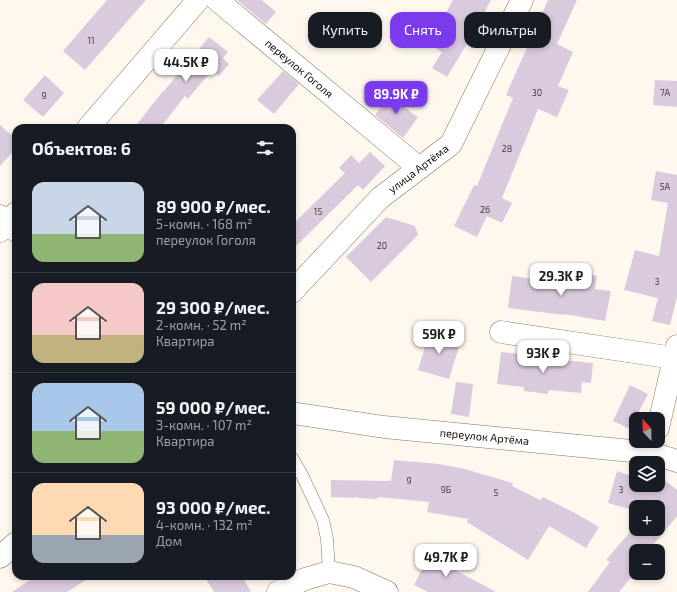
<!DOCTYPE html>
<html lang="ru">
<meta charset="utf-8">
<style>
:root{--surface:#171b24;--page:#20242c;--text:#f1f3f6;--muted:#9ea1a6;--line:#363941;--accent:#7c3aed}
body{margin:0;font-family:"Exo 2",sans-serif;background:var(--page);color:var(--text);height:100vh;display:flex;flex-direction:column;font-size:15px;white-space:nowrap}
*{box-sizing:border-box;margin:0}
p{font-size:13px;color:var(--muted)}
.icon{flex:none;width:22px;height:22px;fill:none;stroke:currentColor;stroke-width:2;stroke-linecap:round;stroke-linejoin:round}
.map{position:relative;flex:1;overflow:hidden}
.side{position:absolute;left:12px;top:124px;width:284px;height:456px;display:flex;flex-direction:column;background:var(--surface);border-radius:12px;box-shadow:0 2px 6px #0003}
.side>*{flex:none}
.hud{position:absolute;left:308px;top:12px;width:309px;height:36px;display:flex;gap:8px}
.needle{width:26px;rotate:338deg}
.controls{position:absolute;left:629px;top:412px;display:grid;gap:8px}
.controls a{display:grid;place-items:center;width:36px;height:36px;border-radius:8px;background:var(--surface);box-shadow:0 2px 6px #0003;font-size:20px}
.price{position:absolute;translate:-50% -34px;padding:0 9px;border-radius:8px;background:#fff;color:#222;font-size:13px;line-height:26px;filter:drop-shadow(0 1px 2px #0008)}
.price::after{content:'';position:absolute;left:50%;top:24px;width:12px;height:9px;margin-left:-6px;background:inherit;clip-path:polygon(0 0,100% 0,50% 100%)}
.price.active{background:var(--accent);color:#fff}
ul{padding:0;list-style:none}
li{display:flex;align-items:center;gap:12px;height:100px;padding:0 20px}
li+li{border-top:1px solid var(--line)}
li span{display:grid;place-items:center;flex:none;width:112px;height:80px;border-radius:12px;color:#555}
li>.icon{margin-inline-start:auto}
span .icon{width:48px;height:48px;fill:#fffc;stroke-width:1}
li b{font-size:17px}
h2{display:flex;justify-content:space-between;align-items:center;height:48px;padding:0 20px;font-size:17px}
.pill{padding:0 14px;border-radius:12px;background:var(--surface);box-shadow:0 2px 6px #0003;font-size:14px;line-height:36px}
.pill.active{background:var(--accent);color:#fff}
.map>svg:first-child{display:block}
</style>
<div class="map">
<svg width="677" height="592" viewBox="0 0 677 592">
<rect width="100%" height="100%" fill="#fef8ef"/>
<path fill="#dacadd" d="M107,0H146L85,70L63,51Z
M237,0H262L276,12L266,24Z
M453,0H491L471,37L447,77L432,68L442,52L425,42L435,26L438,28Z
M548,0H577L557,44L573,52L558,86L569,90L557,117L538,109L502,198L512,203L502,223L487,216L477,237L454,226L474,185L477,186L513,98L506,95Z
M209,37L228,52L223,58L229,64L219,76L212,70L188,99L185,96L160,128H134L163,91H164Z
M283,71L299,84L274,114L257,100Z
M45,75L64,93L43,117L23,100Z
M655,80L677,81V107L653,105Z
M392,91L405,99L401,105L418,117L403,138L375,115Z
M0,125L16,139V148L0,166Z
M370,152L385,166L363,190L358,185L292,250V225L345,173L339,168L351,155L359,163Z
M656,171L677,175V297L670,325L652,321L658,298L624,290L635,250L659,256L668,203L651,200Z
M386,217L415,226L418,235L371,282L346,257Z
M574,273L597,276L595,289L611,291L605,321L564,314V315L508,308L512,276L573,284Z
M430,330L461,340L449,379L418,370Z
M501,352L522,354V356L593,363L591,383L582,382L581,393L549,390L548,394L524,391V387L497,384Z
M456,382L473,384L469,417L451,414Z
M630,385L648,394L630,429L613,421Z
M394,460L439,464L465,469L513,483L512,486L540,500L543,497L575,513L599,527L586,548L549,526L528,560L467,522L468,519L427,512L429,502L377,497V499L359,498L355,497L354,498L331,497V480L391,481Z
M617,471L634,477L632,485H658L663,479L677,490V516L648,551H636V571L619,592H588L610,562L606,560L636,525V529H658V507H636V511L608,503Z
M430,553L455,565L453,569L496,592H428L414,585Z
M36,576H92L67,592H12Z
M204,576H242L251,592H214Z"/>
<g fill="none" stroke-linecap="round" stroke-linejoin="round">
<g stroke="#827562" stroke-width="13">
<path id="service" d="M292,458L302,475L323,520L327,539L329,572"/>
</g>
<g stroke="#827562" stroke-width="23">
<g id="minor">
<path id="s1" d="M217,0L419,168"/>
<path d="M88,128L198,0"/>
<path d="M0,216L7,223L16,213"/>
<path id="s2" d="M292,292L380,198L451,144L522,0"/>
<path d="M501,332L674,358"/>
<path d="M658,428L677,346"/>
<path d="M0,557L16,543"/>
<path d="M278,592L305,579L329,572L354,577L387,592"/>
</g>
</g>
<g stroke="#827562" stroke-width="23">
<g id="tertiary">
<path d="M0,231L7,223L16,231"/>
<path id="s3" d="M292,413L384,427L652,453L677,461"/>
</g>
</g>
<use href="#service" stroke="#fff" stroke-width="12"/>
<use href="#minor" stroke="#fff" stroke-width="22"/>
<use href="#tertiary" stroke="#fff" stroke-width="22"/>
</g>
<g text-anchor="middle" stroke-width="3.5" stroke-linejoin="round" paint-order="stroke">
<g font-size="9" fill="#443c3c">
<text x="91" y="44">11</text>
<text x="537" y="96">30</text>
<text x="665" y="96">7А</text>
<text x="44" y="99">9</text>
<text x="507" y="152">28</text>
<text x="665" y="190">5А</text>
<text x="485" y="213">26</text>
<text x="318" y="215">15</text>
<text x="382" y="249">20</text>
<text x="657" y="285">3</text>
<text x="409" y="484">9</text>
<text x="446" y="493">9Б</text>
<text x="621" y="493">3</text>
<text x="496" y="496">5</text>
</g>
<g font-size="11" fill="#120d07" stroke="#fff">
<text dy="4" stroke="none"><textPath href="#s1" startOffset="107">переулок Гоголя</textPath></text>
<text dy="4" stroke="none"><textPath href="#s2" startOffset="177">улица Артёма</textPath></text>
<text dy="4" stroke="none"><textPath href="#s3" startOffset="194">переулок Артёма</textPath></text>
</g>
</g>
</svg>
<div class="controls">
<a><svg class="needle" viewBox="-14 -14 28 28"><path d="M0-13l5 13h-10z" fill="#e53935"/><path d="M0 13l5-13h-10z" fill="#9ea1a6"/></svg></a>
<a><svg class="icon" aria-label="layers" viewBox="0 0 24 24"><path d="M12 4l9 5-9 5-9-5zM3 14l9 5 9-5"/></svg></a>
<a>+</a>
<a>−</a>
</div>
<b class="price" style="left:186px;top:83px">44.5K ₽</b>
<b class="price active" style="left:396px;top:115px">89.9K ₽</b>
<b class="price" style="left:561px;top:297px">29.3K ₽</b>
<b class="price" style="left:439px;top:355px">59K ₽</b>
<b class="price" style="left:543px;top:374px">93K ₽</b>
<b class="price" style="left:446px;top:578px">49.7K ₽</b>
<div class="hud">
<a class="pill">Купить</a>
<a class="pill active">Снять</a>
<a class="pill">Фильтры</a>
</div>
<section class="side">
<h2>Объектов: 6<svg class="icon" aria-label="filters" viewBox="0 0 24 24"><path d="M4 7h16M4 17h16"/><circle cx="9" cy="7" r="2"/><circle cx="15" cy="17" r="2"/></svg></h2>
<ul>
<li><span style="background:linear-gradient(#c9d6e8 65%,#8fb573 0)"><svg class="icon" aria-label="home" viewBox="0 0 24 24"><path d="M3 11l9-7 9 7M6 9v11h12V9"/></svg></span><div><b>89 900 ₽/мес.</b><p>5-комн. · 168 m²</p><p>переулок Гоголя</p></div></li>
<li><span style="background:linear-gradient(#f6c9c9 65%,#c2b280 0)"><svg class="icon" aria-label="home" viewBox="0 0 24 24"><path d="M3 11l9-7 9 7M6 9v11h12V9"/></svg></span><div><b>29 300 ₽/мес.</b><p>2-комн. · 52 m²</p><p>Квартира</p></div></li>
<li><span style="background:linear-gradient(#a9c7e8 60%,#8fb573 0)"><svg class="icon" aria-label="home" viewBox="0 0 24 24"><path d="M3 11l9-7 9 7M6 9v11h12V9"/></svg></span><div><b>59 000 ₽/мес.</b><p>3-комн. · 107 m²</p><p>Квартира</p></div></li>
<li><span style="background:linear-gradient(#ffd9b3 65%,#9aa5b1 0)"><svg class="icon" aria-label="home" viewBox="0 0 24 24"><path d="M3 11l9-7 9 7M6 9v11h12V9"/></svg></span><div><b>93 000 ₽/мес.</b><p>4-комн. · 132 m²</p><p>Дом</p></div></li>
</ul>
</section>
</div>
